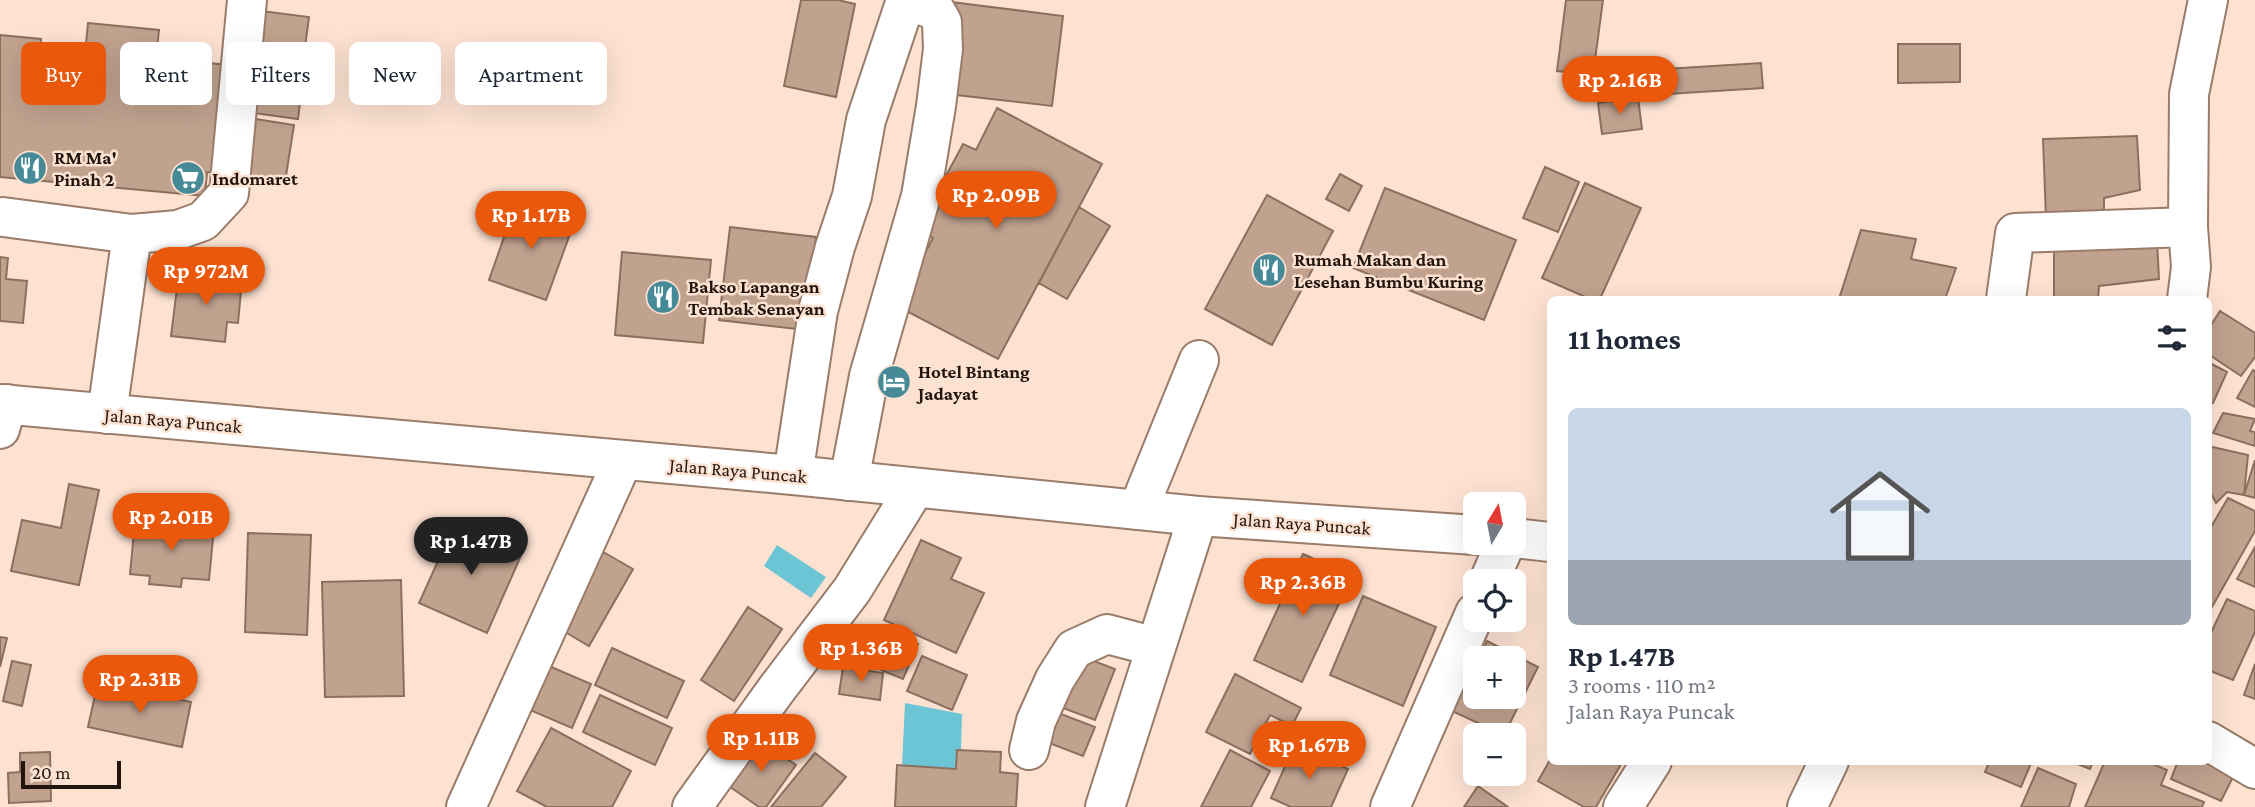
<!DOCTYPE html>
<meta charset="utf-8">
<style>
:root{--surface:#fff;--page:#f2f2f3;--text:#1f2937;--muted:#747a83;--line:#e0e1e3;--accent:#ea580c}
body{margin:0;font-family:"Crimson Pro",serif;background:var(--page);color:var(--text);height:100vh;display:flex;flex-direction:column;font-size:26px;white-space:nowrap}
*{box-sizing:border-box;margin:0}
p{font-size:23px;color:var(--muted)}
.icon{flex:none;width:38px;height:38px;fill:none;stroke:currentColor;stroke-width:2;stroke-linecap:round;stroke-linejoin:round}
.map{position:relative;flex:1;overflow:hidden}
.sheet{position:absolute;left:1547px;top:296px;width:665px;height:469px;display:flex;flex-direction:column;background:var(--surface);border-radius:10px;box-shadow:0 7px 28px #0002}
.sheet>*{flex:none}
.hud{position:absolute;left:21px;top:42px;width:665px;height:63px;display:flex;gap:14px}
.needle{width:46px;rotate:10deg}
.buttons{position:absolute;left:1463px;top:492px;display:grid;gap:14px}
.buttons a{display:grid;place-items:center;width:63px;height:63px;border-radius:10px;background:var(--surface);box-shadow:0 7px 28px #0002;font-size:35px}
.scale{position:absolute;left:21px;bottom:18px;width:100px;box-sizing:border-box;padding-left:7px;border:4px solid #21150e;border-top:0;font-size:19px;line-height:24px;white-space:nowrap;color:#21150e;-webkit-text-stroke:5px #fde2d2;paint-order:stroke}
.price{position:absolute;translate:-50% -60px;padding:0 16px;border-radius:24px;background:var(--accent);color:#fff;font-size:23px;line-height:46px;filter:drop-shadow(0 2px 4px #0008)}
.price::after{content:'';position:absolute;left:50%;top:42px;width:21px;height:16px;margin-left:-10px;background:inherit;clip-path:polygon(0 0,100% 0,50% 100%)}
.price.active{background:#222;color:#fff}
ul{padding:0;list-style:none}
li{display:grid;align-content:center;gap:14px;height:371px;padding:0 21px}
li+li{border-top:2px solid var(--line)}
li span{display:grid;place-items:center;height:217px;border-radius:10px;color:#555}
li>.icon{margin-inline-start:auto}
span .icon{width:126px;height:126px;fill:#fffc;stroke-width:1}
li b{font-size:30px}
h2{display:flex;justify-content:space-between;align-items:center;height:84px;padding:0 21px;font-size:30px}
.chip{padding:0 24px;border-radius:10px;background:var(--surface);box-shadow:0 7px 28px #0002;font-size:24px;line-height:63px}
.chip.active{background:var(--accent);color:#fff}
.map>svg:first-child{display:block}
</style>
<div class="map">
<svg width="2255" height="807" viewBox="0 0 2255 807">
<rect width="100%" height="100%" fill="#fde2d2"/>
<path fill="#6cc5d4" d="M777,545L826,577L811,598L764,566Z
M905,703L962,714L961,750H957L956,769L902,766Z"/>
<path fill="#c1a28f" stroke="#8c6f5c" stroke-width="2" d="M801,0H838L855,4L836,97L784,86Z
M1566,0H1603L1593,75L1557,71Z
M951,2L1063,16L1052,106L939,93Z
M254,10L309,17L303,62L248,54Z
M88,23L159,30L156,58L239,66L229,174L207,172L205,196L0,177V35L41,39L40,50L85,54Z
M1898,44H1960V82L1898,83Z
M247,62L304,70L298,119L240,111Z
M1761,63L1763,88L1668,94L1666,69Z
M1638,98L1642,129L1602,134L1598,103Z
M997,108L1102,164L998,359L897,306L933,238L917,230L963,144L976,150Z
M242,117L294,125L285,182L233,174Z
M2137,136L2140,190L2104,198V215L2046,218L2043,139Z
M1545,167L1579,182L1558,232L1523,218Z
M1340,174L1362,186L1349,211L1326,199Z
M1585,183L1641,208L1600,299H1590L1542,278Z
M1385,188L1516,240L1484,320L1353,268Z
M1267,195L1333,231L1272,345L1205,309Z
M516,203L574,223L546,300L489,280Z
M1079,207L1110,226L1067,299L1039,283Z
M730,227L816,237L805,330L719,320Z
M1861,230L1916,239L1911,259L1956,268L1945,299H1839Z
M2157,240L2159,279L2099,286L2098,299H2054V246Z
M622,252L711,260L703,343L615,335Z
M0,257L8,258L6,279L27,281L23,323L0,321Z
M179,272L242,280L238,323L227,322L225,342L171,336Z
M2220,311L2255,333V357L2241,376L2208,354V330Z
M2208,362L2227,372L2213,403L2208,402Z
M2253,370L2255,371V407L2237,398Z
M2223,413L2255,419L2250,431L2255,432V446L2213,433Z
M2208,446L2248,455L2244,495L2227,492L2216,503L2208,487Z
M2255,460V498L2244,495Z
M69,484L99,490L79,585L11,571L22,520L61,528Z
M2228,498L2255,511V531L2208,614V532Z
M135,521L214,528L209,580L182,578L181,587L149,584L150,576L130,574Z
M456,521L523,551L487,633L419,603Z
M248,533L311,535L307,635L245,632Z
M921,540L961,558L951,579L984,593L956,653L884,620Z
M2255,547V587L2237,579Z
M598,549L633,569L589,646L555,626Z
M1303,554L1352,576L1302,682L1254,660Z
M401,580L404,696L325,697L322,582Z
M1363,596L1436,627L1403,706L1330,675Z
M2227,599L2255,611V632L2233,680L2208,670V639Z
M748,607L782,629L734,701L701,680Z
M873,626L918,644L903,679L859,661Z
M0,637L7,638L0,667Z
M1487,641L1538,667L1504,735L1452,711L1475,665V696H1514V658H1479Z
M612,648L684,681L667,718L595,685Z
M922,656L967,675L952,710L907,691Z
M1083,657L1115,669L1095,720L1063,708Z
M12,661L31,665L22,706L3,701Z
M542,663L591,684L572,728L523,707Z
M2255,664V699L2244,695Z
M843,667L883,673L880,700L839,694Z
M1235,674L1301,708L1292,726L1270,715L1250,754L1206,732Z
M98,682L191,702L182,747L88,727Z
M600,695L672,728L655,765L583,732Z
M1048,709L1095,727L1083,756L1036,738Z
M551,728L631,771L612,807H547L517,791Z
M759,739L796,765L766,807H759L726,784Z
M1294,746L1348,769L1331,807H1291L1271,798Z
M957,750L1001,752L1000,772L1018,774L1016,807H895L897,765L956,769Z
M1230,750L1270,771L1251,807H1201Z
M50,752L51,801L9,803L8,773L20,772V753Z
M815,753L846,777L821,807H771Z
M1550,760V761H1623L1596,807H1584L1538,781Z
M1980,761H2032L2021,787L1985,772L1988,765Z
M2070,761H2093L2090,769Z
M2105,761H2146L2167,770L2161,785L2204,802L2202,807H2085Z
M2178,761H2203L2234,775L2221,801L2171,779Z
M2038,768L2076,784L2069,807H2021Z
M1478,786L1508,807H1464Z"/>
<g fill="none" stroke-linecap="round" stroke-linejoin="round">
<g stroke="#9a7c6a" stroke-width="42">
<path id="minor" d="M3,217L132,234L107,414
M132,234L178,230L203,221L229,193L247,0
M2006,299L2015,233L2188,227
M2187,299L2191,267L2188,227L2189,94L2208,0
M0,429L7,404
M793,475L818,311L835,247L852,196L866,120L906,0
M849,481L869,376L921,196L936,106L943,49L942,22L935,10L906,0
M1138,510L1199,360
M1489,581L1506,542
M1029,750L1036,721L1055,679L1074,649L1107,634L1156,647
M466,807L623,460
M692,807L776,690L852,590L915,488
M1105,807L1198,516
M1390,807L1475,613
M1623,807L1652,761
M1807,807L1829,761"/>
</g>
<g stroke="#9a7c6a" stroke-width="42">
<path id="highway" d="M0,404L793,475L1198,516L1475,535
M1514,538L1550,542
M2208,741L2255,769"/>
</g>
<use href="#minor" stroke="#fff" stroke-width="38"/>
<use href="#highway" stroke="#fff" stroke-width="38"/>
</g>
<defs>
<g id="restaurant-disc" transform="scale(1.75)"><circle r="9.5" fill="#458a96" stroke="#fde2d2"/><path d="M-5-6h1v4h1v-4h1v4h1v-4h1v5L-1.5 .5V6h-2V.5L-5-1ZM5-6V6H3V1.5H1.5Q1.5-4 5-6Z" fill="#fff"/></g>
<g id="supermarket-disc" transform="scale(1.75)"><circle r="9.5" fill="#458a96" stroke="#fde2d2"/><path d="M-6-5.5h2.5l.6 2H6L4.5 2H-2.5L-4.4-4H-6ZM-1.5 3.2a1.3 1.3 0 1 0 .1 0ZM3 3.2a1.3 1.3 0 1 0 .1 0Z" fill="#fff"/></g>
<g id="hotel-disc" transform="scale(1.75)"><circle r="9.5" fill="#458a96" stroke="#fde2d2"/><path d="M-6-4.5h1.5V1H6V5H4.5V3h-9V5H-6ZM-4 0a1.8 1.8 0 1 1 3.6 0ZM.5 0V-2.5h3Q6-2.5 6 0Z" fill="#fff"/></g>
</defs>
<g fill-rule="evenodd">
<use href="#restaurant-disc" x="30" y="168"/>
<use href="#supermarket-disc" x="188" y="178"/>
<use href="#restaurant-disc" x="1269" y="270"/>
<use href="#restaurant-disc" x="663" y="297"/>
<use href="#hotel-disc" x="894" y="382"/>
</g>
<g text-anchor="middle" stroke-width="5" stroke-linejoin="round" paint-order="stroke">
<g font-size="19" font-weight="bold" fill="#21150e" stroke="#fde2d2" text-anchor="start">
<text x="54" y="164">RM Ma'<tspan x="54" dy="22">Pinah 2</tspan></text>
<text x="212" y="185">Indomaret</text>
<text x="1294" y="266">Rumah Makan dan<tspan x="1294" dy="22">Lesehan Bumbu Kuring</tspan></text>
<text x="688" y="293">Bakso Lapangan<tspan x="688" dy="22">Tembak Senayan</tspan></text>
<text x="918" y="378">Hotel Bintang<tspan x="918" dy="22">Jadayat</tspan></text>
</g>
<g font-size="19" fill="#21150e" stroke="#fde2d2">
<text transform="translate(173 420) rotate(5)" y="7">Jalan Raya Puncak</text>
<text transform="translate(738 470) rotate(5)" y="7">Jalan Raya Puncak</text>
<text transform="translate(1302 523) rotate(4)" y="7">Jalan Raya Puncak</text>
</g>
</g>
</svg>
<div class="buttons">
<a><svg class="needle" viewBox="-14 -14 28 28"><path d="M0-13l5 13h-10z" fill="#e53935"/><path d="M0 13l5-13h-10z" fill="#747a83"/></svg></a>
<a><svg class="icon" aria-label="locate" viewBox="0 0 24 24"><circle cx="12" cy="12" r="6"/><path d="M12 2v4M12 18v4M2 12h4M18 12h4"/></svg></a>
<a>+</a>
<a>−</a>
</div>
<div class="scale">20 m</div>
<b class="price" style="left:1620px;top:116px">Rp 2.16B</b>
<b class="price" style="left:996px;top:231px">Rp 2.09B</b>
<b class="price" style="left:531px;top:251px">Rp 1.17B</b>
<b class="price" style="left:206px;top:307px">Rp 972M</b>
<b class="price" style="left:171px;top:553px">Rp 2.01B</b>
<b class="price active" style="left:471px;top:577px">Rp 1.47B</b>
<b class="price" style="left:1303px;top:618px">Rp 2.36B</b>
<b class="price" style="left:861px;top:684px">Rp 1.36B</b>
<b class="price" style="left:140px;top:715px">Rp 2.31B</b>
<b class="price" style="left:761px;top:774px">Rp 1.11B</b>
<b class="price" style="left:1309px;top:781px">Rp 1.67B</b>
<div class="hud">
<a class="chip active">Buy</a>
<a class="chip">Rent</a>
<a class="chip">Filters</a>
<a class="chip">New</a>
<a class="chip">Apartment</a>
</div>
<section class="sheet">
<h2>11 homes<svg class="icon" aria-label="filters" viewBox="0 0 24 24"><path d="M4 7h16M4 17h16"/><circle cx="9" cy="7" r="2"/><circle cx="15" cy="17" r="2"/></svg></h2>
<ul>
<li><span style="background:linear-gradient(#c9d6e8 70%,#9aa5b1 0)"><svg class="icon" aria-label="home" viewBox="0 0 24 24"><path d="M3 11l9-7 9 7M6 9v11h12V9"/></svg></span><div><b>Rp 1.47B</b><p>3 rooms · 110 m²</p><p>Jalan Raya Puncak</p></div></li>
</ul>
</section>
</div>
